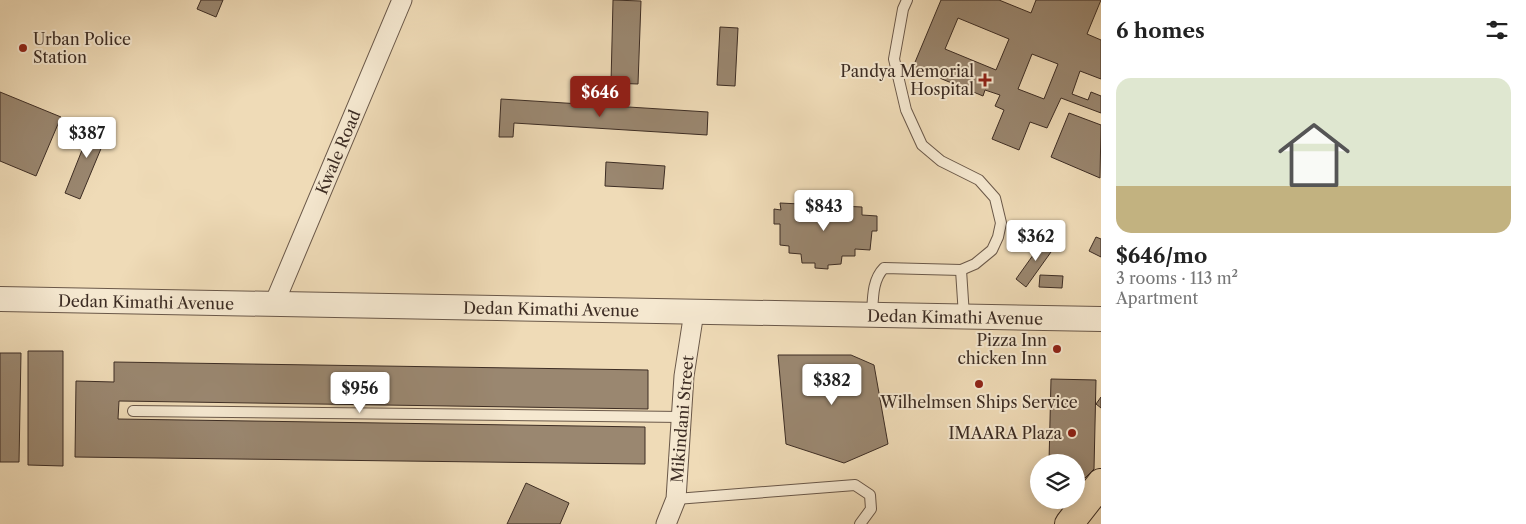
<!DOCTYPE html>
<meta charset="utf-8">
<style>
body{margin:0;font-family:"Libre Caslon Text",serif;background:#f2f2f2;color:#222;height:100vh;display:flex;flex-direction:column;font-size:19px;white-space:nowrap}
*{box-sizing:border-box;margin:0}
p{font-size:16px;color:#767676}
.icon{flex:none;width:28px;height:28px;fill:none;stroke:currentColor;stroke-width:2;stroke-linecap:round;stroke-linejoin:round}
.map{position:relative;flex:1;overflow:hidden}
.panel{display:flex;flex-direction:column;background:#fff;width:425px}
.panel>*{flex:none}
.controls{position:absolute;left:1030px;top:454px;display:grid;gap:10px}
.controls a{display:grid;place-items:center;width:55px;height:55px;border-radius:50%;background:#fff;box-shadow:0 2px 12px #0003;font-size:25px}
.price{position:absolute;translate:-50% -42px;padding:0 11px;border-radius:5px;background:#fff;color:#222;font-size:16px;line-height:32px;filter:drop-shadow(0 1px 2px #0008)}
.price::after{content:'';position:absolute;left:50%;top:30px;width:15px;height:11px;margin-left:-8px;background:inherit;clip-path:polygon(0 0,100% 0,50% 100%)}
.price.selected{background:#8f2418;color:#fff}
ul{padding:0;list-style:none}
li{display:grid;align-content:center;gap:10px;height:265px;padding:0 15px}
li span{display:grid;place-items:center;height:155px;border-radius:15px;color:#555}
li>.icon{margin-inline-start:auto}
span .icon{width:90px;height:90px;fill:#fffc;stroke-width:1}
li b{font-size:21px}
h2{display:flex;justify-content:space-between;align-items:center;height:60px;padding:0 15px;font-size:21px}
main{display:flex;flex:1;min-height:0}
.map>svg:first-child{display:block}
.building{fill:#9a8770;stroke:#3d2d24;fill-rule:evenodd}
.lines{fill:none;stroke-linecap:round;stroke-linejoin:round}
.service-casing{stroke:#6a5849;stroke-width:12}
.minor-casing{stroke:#6a5849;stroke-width:21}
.tertiary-casing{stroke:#6a5849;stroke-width:26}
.trunk-casing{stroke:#3d2d24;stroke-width:30}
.service{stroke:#f5e8d0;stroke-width:10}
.minor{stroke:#f5e8d0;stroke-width:19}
.tertiary{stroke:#f5e8d0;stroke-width:24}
.trunk{stroke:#efdbb7;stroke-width:28}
.poi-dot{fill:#8f2418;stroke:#f5e8d0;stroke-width:2}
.labels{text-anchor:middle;stroke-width:4;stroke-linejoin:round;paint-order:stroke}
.poi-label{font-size:16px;fill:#3d2d24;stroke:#f5e8d0;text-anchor:end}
.street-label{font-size:16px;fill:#3d2d24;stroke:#f5e8d0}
</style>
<main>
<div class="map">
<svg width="1101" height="524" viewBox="0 0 1101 524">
<rect width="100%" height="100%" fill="#efdbb7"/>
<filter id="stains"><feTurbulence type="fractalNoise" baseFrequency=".004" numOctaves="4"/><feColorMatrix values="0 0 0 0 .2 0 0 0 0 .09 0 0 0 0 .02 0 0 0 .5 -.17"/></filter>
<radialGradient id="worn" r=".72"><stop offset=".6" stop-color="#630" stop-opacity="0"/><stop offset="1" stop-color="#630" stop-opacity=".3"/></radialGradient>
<g class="building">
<polygon points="201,0 223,0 216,17 197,9"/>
<polygon points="613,0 641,1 638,84 611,83"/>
<path d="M941,0h58l32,13 5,-13h65l-14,34 14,6v39l-21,-8 -8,23 16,6 3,-8 10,4v17l-40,-15 -14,30 -17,-6 -11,28 -27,-11 12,-29 -9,-4 5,-11 -15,-5 -2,6 -70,-29zM958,18l51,21 -13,31 -51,-21zM1032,54l26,10 -14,35 -26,-10z"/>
<polygon points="720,27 738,28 735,86 717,85"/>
<polygon points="0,92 61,117 36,176 0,161"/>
<polygon points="501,99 708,112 707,135 514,123 513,137 499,137"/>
<polygon points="1069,113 1101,125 1100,178 1051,157"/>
<polygon points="94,120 110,127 80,199 65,193"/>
<polygon points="606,162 665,166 663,189 605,186"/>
<polygon points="780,203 862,207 862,215 877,216 877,231 872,231 870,250 855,249 855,256 842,256 841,264 828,265 828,269 815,268 815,263 802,263 801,254 789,253 789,246 780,245 780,224 774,224 774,209 781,210"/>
<polygon points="1046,237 1056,245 1026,287 1016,279"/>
<polygon points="1096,237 1101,239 1101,257 1089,251"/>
<polygon points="1040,275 1063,276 1062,288 1039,287"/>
<polygon points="28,351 63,351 63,466 28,465"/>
<polygon points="0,353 21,353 19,462 0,462"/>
<polygon points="778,355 851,355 874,365 888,444 844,463 786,444"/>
<polygon points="114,362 648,370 648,409 119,401 118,419 645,427 645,464 75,457 76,381 114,382"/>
<polygon points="1051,379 1096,380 1094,469 1085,478 1076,478 1076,462 1049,462"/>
<polygon points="1101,397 1101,408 1096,404"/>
<polygon points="526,483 569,503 560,524 507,524"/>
</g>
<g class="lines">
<g class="service-casing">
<g id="service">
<polyline points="961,270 964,316"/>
<path d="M872,315c1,-16 0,-35 12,-47l77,2 14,-6 17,-14 6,-13 3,-14 -6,-25 -16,-18 -38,-19 -19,-16 -16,-35 -12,-51 9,-50 4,-9"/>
<polyline points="133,411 682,417"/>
<polyline points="676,499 855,485 870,495 871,509 860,524"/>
</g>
</g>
<g class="minor-casing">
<g id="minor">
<polyline points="274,304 402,0"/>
<polyline points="666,524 676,499 684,376 694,312"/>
</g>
</g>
<g class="tertiary-casing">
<polyline id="tertiary" points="0,299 1101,319"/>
</g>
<g class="trunk-casing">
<polyline id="trunk" points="1069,524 1101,483"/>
</g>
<use href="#service" class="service"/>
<use href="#minor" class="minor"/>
<use href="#tertiary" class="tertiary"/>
<use href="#trunk" class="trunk"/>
</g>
<g class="poi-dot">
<circle cx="23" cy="48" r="5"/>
<path d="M982.5 72.5h5v5h5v5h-5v5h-5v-5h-5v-5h5z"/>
<circle cx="1057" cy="349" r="5"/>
<circle cx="979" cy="384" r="5"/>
<circle cx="1072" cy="433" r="5"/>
</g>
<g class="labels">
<g class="poi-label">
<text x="33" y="45" text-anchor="start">Urban Police<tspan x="33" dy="18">Station</tspan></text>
<text x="974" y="77">Pandya Memorial<tspan x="974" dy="18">Hospital</tspan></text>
<text x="1047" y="346">Pizza Inn<tspan x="1047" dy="18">chicken Inn</tspan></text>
<text x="979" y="408" text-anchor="middle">Wilhelmsen Ships Service</text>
<text x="1062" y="439">IMAARA Plaza</text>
</g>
<g class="street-label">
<text transform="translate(338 152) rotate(-67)" y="6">Kwale Road</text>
<text transform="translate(146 302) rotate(1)" y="6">Dedan Kimathi Avenue</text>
<text transform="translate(551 309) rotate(1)" y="6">Dedan Kimathi Avenue</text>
<text transform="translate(955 317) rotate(1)" y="6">Dedan Kimathi Avenue</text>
<text transform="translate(682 419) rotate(-85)" y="6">Mikindani Street</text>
</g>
</g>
<rect width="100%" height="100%" filter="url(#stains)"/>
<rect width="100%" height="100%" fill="url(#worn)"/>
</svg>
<div class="controls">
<a><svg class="icon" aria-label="layers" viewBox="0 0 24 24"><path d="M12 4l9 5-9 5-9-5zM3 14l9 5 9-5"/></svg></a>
</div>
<b class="price selected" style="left:600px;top:118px">$646</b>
<b class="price" style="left:87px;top:159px">$387</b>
<b class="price" style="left:824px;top:232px">$843</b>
<b class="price" style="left:1036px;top:262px">$362</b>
<b class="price" style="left:832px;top:406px">$382</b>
<b class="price" style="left:360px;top:414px">$956</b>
</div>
<section class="panel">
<h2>6 homes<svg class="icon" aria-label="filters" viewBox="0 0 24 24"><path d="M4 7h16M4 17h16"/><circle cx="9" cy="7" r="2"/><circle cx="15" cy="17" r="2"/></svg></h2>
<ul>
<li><span style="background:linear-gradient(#dfe7d0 70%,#c2b280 0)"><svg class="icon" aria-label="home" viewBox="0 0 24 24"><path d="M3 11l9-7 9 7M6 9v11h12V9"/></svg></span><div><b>$646/mo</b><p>3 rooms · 113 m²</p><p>Apartment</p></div></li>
</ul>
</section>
</main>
